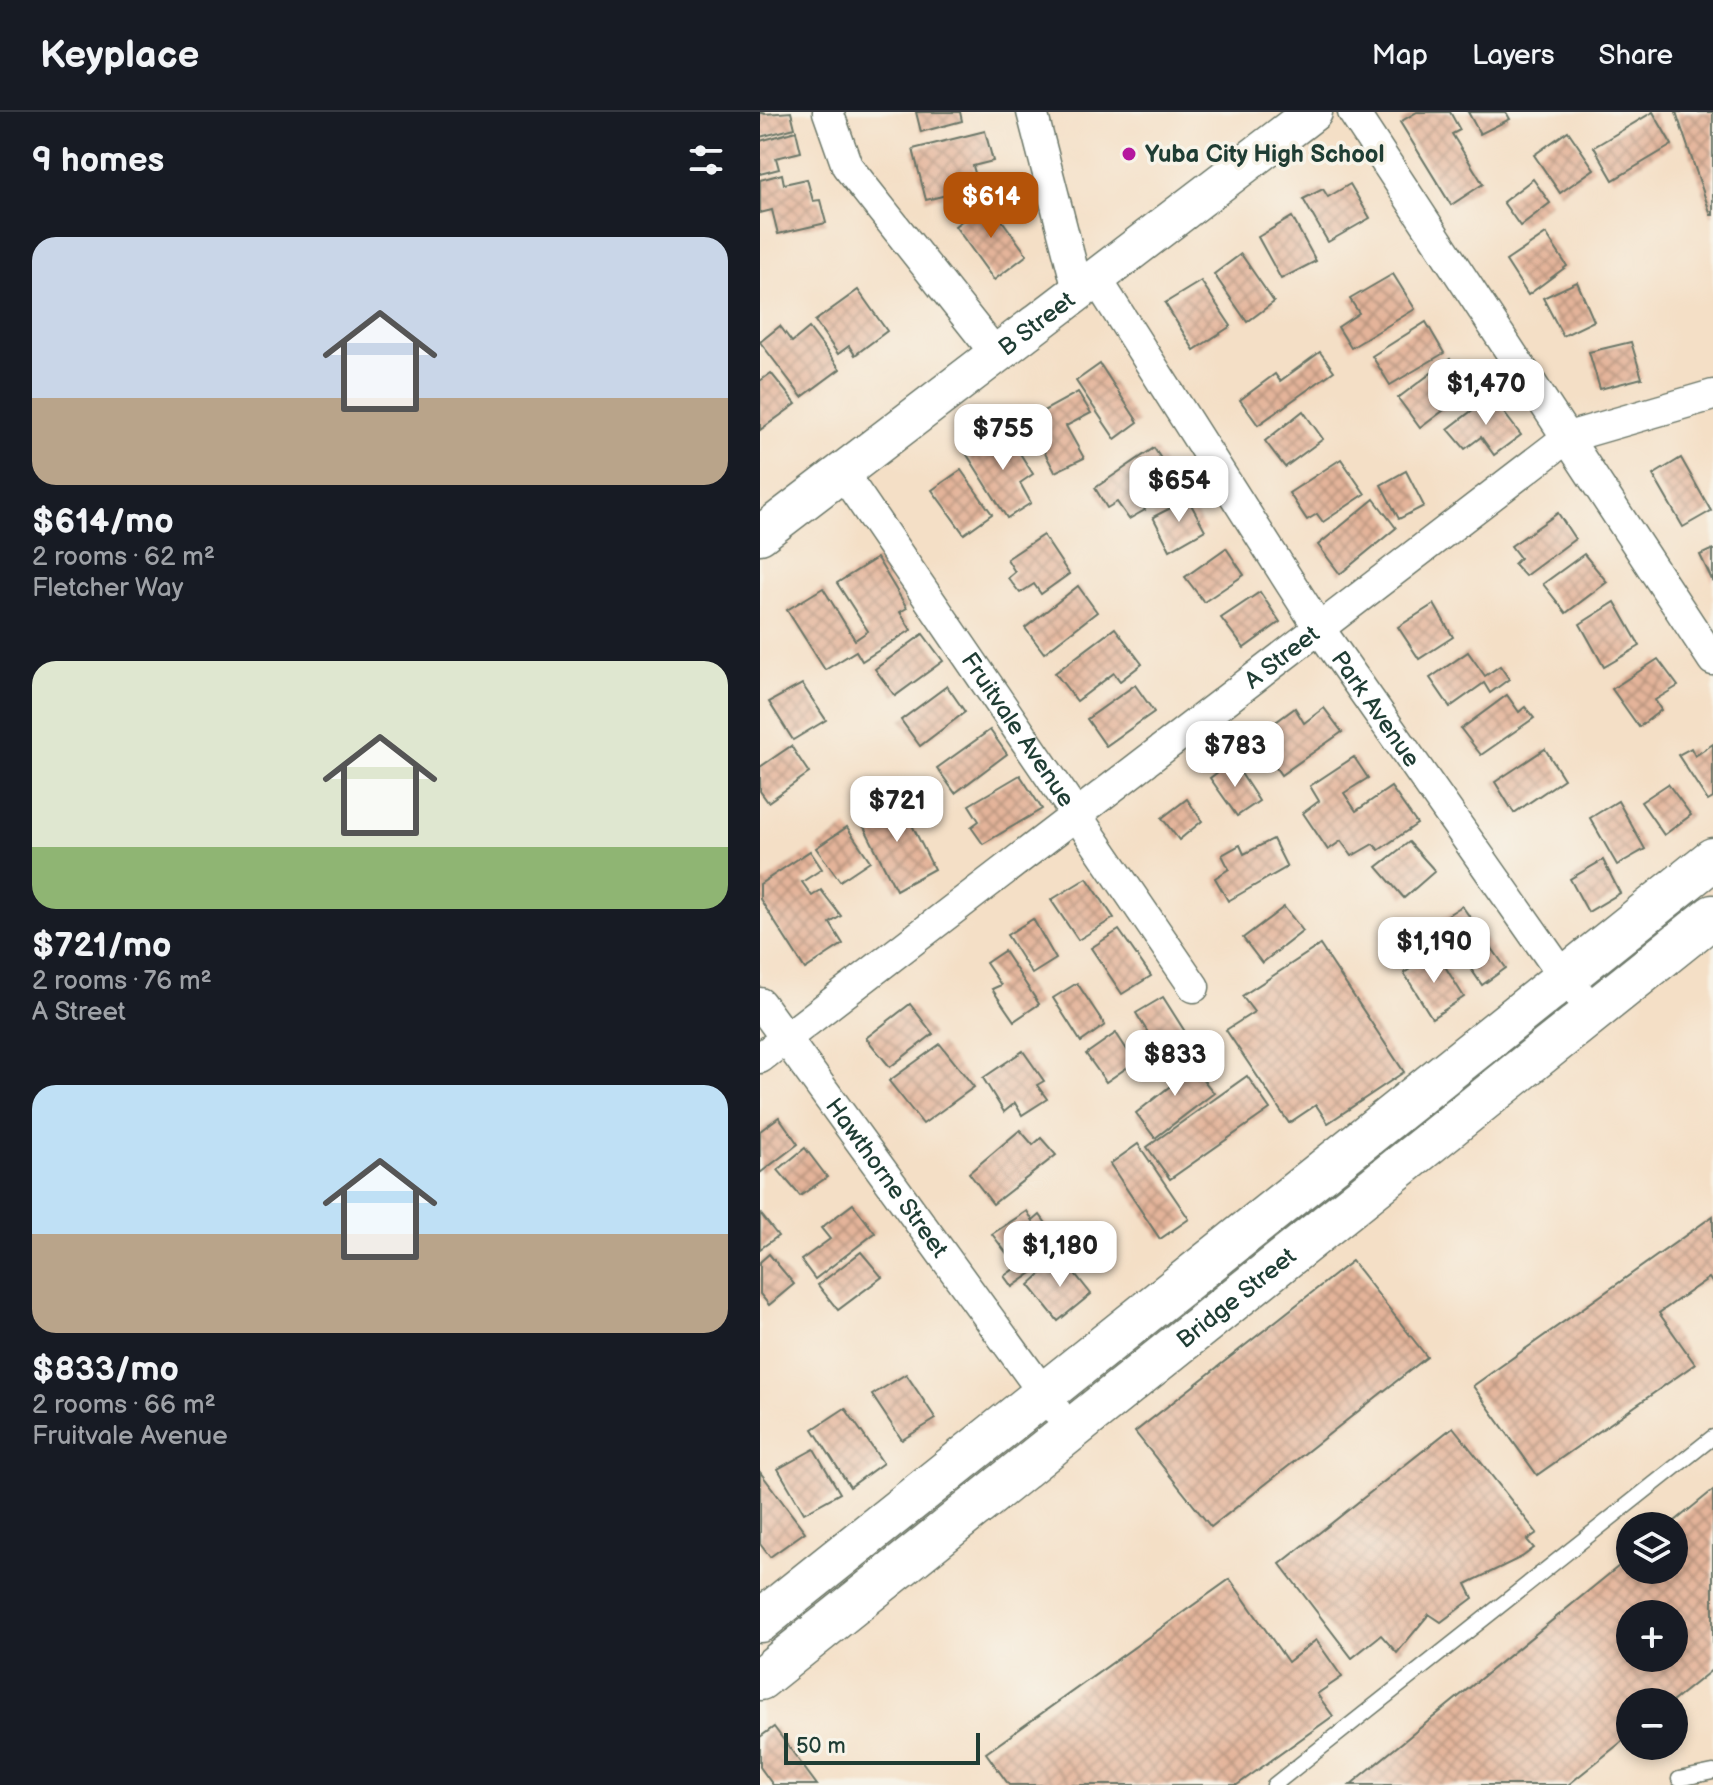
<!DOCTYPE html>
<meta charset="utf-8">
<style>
body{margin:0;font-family:"Balsamiq Sans",sans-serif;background:#242831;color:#f1f3f6;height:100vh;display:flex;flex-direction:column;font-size:30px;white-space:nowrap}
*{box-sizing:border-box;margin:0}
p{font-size:26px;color:#9ea1a6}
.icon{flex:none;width:44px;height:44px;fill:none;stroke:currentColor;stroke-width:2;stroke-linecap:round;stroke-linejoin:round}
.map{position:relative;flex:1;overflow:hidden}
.details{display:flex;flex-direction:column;background:#171b24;width:760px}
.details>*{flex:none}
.buttons{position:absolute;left:856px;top:1400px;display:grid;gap:16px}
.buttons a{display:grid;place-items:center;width:72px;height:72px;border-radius:50%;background:#171b24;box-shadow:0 4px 12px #0003;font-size:40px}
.scale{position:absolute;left:24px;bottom:20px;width:196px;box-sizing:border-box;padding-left:8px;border:4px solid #1f3d34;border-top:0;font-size:22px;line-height:28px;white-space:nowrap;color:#1f3d34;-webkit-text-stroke:6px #f7f3e8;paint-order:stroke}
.price{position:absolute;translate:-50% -68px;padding:0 18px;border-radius:16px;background:#fff;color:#222;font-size:26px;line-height:52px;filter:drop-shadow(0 2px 4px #0008)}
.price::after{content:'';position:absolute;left:50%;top:48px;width:24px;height:18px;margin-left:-12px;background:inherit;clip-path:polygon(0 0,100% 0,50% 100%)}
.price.on{background:#b45309;color:#fff}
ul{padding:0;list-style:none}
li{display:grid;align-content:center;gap:16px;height:424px;padding:0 32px}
li span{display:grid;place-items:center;height:248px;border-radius:24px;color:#555}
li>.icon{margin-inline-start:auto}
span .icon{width:144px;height:144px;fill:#fffc;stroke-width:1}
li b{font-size:34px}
h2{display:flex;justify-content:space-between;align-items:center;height:96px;padding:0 32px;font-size:34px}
header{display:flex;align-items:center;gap:48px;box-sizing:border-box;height:112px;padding:0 40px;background:#171b24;border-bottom:2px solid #363941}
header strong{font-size:38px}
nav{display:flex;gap:44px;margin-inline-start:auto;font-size:28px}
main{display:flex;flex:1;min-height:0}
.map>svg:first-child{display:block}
.building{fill:url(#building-cross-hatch);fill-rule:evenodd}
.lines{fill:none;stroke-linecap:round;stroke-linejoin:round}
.service-casing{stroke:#6a7667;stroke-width:17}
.minor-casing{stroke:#6a7667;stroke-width:33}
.tertiary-casing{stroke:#6a7667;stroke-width:41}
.secondary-casing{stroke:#6a7667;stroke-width:45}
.service{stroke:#fff;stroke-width:14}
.minor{stroke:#fff;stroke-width:30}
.tertiary{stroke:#fff;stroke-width:38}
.secondary{stroke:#fff;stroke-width:42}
.poi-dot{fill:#b5179e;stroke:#f7f3e8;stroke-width:3}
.labels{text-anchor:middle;stroke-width:7;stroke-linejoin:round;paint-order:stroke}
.poi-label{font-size:24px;font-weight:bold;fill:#1f3d34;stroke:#f7f3e8;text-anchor:start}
.street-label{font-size:24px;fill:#1f3d34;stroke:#f7f3e8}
</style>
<header>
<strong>Keyplace</strong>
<nav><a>Map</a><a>Layers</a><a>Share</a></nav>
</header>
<main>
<section class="details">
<h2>9 homes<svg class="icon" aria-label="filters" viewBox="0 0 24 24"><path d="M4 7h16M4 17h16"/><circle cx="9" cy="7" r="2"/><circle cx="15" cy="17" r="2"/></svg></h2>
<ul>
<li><span style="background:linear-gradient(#c9d6e8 65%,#b9a48a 0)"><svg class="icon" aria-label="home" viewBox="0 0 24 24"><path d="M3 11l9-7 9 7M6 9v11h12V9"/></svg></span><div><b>$614/mo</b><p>2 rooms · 62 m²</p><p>Fletcher Way</p></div></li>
<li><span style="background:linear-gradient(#dfe7d0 75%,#8fb573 0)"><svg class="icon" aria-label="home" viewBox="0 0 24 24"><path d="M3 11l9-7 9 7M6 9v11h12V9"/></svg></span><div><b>$721/mo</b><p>2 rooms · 76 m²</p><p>A Street</p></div></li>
<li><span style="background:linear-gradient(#bfe0f5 60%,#b9a48a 0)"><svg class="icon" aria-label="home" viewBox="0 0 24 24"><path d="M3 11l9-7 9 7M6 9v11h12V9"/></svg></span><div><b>$833/mo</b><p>2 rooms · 66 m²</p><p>Fruitvale Avenue</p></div></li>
</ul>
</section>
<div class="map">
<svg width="953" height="1673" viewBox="0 0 953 1673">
<defs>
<pattern id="building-cross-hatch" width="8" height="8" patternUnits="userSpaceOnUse" patternTransform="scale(2)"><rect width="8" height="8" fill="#e4b49a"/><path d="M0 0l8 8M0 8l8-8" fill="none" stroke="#b8947e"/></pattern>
</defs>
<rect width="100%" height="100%" fill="#f7f3e8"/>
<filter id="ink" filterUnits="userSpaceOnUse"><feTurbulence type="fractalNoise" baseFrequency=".0125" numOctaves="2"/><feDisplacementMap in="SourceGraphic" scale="16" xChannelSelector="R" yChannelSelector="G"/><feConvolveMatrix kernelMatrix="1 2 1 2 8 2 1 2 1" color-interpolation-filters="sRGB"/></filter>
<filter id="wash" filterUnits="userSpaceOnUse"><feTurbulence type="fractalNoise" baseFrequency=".006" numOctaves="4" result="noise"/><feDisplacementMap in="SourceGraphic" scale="32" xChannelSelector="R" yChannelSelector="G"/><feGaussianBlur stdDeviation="1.8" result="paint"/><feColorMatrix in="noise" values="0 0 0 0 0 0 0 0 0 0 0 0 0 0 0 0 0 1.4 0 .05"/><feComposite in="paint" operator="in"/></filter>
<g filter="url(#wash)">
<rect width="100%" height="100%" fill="#f4dfc6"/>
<g id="blocks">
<g class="building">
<polygon points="0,0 5,2 31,0 35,16 0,25"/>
<polygon points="156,0 200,0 202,9 161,20"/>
<polygon points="657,0 690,0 700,18 692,22 723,72 691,93 640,10"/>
<polygon points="708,0 746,0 750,7 720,22"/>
<polygon points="893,0 912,33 853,68 834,35"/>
<polygon points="916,0 953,0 953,103 951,103"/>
<polygon points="36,19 41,40 16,46 19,57 0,62 0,29"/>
<polygon points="225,19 233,49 213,54 219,75 166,88 153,37"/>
<polygon points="808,19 834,57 800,81 774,43"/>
<polygon points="22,62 24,72 47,67 53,89 60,88 66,111 18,122 12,98 0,101 0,68"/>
<polygon points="773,67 790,91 760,114 743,90"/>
<polygon points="590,72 610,106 568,130 543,87 563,77 568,85"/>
<polygon points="228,89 267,143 234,168 195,114"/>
<polygon points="532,105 556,149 521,167 498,125"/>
<polygon points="786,122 807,154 768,183 746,149"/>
<polygon points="481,142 514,190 487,210 454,162"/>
<polygon points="633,162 655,197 591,236 578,215 599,201 590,187"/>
<polygon points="441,169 471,214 434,238 405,191"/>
<polygon points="817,170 834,209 803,224 783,186"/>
<polygon points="98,178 127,219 95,243 89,234 78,242 55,209"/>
<polygon points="666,210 684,241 630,273 612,244"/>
<polygon points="20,214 32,230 49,216 80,257 42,285 0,230"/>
<polygon points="871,230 882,266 840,277 829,240"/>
<polygon points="560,240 574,259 498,313 480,288 515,262 520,269"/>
<polygon points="690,247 712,277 660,316 638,286"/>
<polygon points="340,252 378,310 355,327 316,269"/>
<polygon points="11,261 36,292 0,318 0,269"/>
<polygon points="318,280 331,301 306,314 324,346 295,360 267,308"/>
<polygon points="731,284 761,323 734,343 721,325 705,337 688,317"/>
<polygon points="543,299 563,327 525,355 505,329"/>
<polygon points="245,318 273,362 260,371 271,391 247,406 206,341"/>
<polygon points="394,336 413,365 379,388 385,398 369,407 357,390 347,396 335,376"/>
<polygon points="921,346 951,399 923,415 893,363"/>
<polygon points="581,347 605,382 563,410 557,402 547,408 529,381"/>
<polygon points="201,358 232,402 204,422 172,378"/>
<polygon points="646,359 664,394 639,407 621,373"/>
<polygon points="428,387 445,418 410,438 393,405"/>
<polygon points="614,387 636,416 580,462 558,433"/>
<polygon points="798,401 815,427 765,464 754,452 760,446 751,434"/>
<polygon points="283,423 309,462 281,482 274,472 260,481 248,466 255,460 247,447"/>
<polygon points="466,436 484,463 444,490 425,465"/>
<polygon points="953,437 953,470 940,443"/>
<polygon points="824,442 847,470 806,501 783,472"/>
<polygon points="117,446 147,496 140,500 151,518 102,549 96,539 65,558 27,498 63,476 95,528 108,519 77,471"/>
<polygon points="318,474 337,500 284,541 265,516"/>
<polygon points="500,480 520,510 484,536 461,506"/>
<polygon points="855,490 880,534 844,555 820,512"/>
<polygon points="674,492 693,525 659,547 638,515"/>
<polygon points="355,516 382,552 360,569 354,561 317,589 295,561"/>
<polygon points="163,522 183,549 135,584 115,557"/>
<polygon points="708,540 725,564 740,554 749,567 730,581 724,571 690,595 670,566"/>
<polygon points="898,547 918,574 895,588 901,598 879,615 852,577"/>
<polygon points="42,572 66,608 33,628 9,590"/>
<polygon points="375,573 394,600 346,634 327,607"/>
<polygon points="187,574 205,600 160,634 141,608"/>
<polygon points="747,583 759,600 765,595 774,606 721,643 701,617"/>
<polygon points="535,596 544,611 564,596 582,620 521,663 495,625"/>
<polygon points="230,618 247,642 195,681 177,656"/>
<polygon points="953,632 953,686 948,689 918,643 931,636 935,644"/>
<polygon points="31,634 49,661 8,690 0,679 0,655"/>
<polygon points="785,637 804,667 754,701 735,670"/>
<polygon points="594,645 608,666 584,681 596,699 631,675 657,712 619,738 613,732 592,744 581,729 568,738 543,701 559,689 550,674"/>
<polygon points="473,649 499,689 477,704 450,666"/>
<polygon points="260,663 282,697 223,732 211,715 219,709 209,693"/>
<polygon points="908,672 931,703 904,723 881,690"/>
<polygon points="133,687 140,700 144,697 174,757 136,778 99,705"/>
<polygon points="427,687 442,709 419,728 402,706"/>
<polygon points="858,689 885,737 857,753 830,706"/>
<polygon points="87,715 110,749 80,769 56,736"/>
<polygon points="513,727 527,755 468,789 455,766 469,757 462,743 480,733 484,742"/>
<polygon points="649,730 675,759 644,786 617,755"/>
<polygon points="50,739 62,757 42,770 52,784 61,778 81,804 70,811 83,832 45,857 0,787 0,772"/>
<polygon points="843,748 860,781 828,800 810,767"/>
<polygon points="327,766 354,806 318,828 291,788"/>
<polygon points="702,794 746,856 722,873 678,809"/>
<polygon points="524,795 543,819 502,851 483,826"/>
<polygon points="273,807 296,847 272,862 247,823"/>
<polygon points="359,818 391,864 362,882 331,836"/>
<polygon points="560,833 644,960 568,1011 556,993 529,1011 466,918 494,900 482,884"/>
<polygon points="244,839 279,892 254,909 232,877 241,873 226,851"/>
<polygon points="676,840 704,885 672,906 644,861"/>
<polygon points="317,871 345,913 321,930 293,886"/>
<polygon points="403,885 429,926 401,942 376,901"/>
<polygon points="150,892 173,922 130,955 106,926"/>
<polygon points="356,921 375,950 346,970 326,942"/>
<polygon points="180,932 214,975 163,1012 129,969"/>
<polygon points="263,939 284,969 277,973 287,987 262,1003 255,991 244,1000 223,966"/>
<polygon points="424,944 454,981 395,1026 376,1001 414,971 403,958"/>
<polygon points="487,964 510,997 410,1067 387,1035"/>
<polygon points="19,1005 38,1032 0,1061 0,1019"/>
<polygon points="260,1018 273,1033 281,1026 296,1043 233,1092 209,1061"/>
<polygon points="378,1032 429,1107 400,1127 350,1052"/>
<polygon points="45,1036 67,1065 40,1084 18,1058"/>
<polygon points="93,1092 115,1121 55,1167 41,1148 70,1127 61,1116"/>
<polygon points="267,1099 273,1109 280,1103 305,1138 252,1175 244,1164 257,1155 232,1122"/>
<polygon points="0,1101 18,1124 0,1137"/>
<polygon points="953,1104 953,1172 949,1166 899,1201 935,1252 777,1363 713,1274"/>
<polygon points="101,1140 122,1165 78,1198 58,1173"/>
<polygon points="9,1142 34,1172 9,1193 0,1182 0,1150"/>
<polygon points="301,1144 331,1182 298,1209 269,1173"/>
<polygon points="592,1149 667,1245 451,1415 375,1320"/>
<polygon points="146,1262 176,1307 142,1328 112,1283"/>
<polygon points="85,1296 123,1351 90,1375 53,1317"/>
<polygon points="693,1315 777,1421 767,1428 774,1436 762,1445 706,1472 713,1486 681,1510 669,1502 637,1541 621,1523 592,1546 520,1452"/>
<polygon points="54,1337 80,1381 44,1401 18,1357"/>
<polygon points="0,1360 45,1420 10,1445 0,1432"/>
<path d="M953,1378v179l-41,33h-42v33l-62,50h-218l280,-228v13h44v-44h-5zM870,1502h44v44h-44z"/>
<polygon points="470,1467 528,1550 556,1528 582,1565 557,1582 573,1604 477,1673 249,1673 226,1641"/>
<polygon points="14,1615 57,1673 13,1673 0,1655 0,1625"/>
</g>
</g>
</g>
<g filter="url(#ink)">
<use href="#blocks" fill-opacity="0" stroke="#6a7667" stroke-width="2"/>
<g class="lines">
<g class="service-casing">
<g id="service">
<polyline points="919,1667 953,1660"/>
<polyline points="514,1673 953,1325"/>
</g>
</g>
<g class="minor-casing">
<g id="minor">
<polyline points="68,0 87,54 236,242"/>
<polyline points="272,0 318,178"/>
<polyline points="593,0 953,548"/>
<path id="s1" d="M336,166l223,350 245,349 29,33"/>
<path id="s2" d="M82,360l352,515"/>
<path id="s3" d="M0,891l295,406"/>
<path id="s4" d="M0,946l808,-621 145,-42"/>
</g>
</g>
<g class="tertiary-casing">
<g id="tertiary">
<path id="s5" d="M0,423l553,-423"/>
</g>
</g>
<g class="secondary-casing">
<g id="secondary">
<polyline points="0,1509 953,747"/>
<path id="s6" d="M0,1567l953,-763"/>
</g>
</g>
<use href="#service" class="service"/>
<use href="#minor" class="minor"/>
<use href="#tertiary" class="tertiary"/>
<use href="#secondary" class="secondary"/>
</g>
</g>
<circle class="poi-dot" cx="369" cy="42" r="8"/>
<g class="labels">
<g class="poi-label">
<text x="385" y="50">Yuba City High School</text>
</g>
<g class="street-label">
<text dy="8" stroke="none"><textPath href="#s5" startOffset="348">B Street</textPath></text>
<text dy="8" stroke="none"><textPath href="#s4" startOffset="658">A Street</textPath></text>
<text dy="8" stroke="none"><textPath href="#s1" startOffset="514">Park Avenue</textPath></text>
<text dy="8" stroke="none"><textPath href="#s2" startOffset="312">Fruitvale Avenue</textPath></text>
<text dy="8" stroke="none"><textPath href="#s3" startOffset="216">Hawthorne Street</textPath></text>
<text dy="8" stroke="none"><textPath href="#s6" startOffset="610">Bridge Street</textPath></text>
</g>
</g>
</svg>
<div class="buttons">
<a><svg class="icon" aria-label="layers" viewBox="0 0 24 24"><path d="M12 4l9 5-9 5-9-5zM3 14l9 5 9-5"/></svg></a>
<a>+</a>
<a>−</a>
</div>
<div class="scale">50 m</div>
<b class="price on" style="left:231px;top:128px">$614</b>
<b class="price" style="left:726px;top:315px">$1,470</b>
<b class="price" style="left:243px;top:360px">$755</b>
<b class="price" style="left:419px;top:412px">$654</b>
<b class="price" style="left:475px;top:677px">$783</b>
<b class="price" style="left:137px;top:732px">$721</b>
<b class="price" style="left:674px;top:873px">$1,190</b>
<b class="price" style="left:415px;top:986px">$833</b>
<b class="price" style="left:300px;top:1177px">$1,180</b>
</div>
</main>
